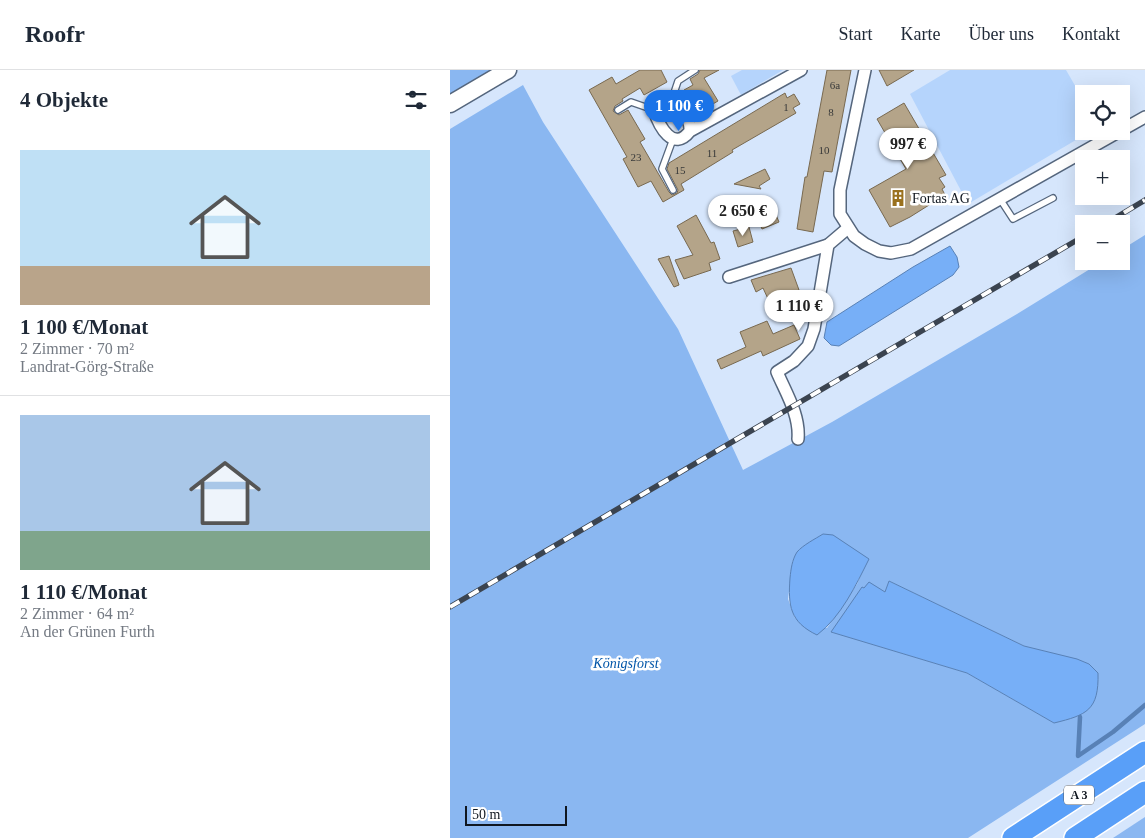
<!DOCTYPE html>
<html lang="de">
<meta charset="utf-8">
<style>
body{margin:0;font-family:"Times New Roman",serif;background:#f2f2f3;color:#1f2937;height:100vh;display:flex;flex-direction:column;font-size:19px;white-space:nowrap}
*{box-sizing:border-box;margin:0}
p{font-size:16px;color:#747a83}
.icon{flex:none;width:28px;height:28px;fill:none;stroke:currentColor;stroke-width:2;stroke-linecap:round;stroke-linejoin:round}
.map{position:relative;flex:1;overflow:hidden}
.details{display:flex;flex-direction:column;background:#fff;width:450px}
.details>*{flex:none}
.fabs{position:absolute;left:625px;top:15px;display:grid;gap:10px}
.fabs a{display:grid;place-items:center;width:55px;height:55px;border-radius:0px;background:#fff;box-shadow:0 5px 20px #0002;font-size:25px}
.scale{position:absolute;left:15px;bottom:12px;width:102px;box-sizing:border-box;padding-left:5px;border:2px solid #101720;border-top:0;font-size:14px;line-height:18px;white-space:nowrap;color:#101720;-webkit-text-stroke:4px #fff;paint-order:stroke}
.price{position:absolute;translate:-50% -42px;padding:0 11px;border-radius:18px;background:#fff;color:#222;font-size:16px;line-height:32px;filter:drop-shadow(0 1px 2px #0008)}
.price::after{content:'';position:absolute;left:50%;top:30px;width:15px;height:11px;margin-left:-8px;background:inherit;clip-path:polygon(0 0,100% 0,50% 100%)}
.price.on{background:#1a73e8;color:#fff}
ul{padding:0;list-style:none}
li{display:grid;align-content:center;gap:10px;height:265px;padding:0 20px}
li+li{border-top:1px solid #e0e1e3}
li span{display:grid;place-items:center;height:155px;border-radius:0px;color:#555}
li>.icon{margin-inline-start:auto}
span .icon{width:90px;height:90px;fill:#fffc;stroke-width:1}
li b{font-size:21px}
h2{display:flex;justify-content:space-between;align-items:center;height:60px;padding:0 20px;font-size:21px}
header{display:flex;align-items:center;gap:30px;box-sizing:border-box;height:70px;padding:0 25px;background:#fff;border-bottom:1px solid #e0e1e3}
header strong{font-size:24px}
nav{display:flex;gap:28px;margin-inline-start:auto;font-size:18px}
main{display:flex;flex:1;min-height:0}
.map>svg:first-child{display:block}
.green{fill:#b5d4fc}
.forest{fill:#8ab7f1;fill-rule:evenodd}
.water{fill:#77aff7;stroke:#5881b6}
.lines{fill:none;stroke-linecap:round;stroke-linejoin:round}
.stream{stroke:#5881b6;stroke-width:4.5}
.building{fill:#b4a489;stroke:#786950}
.lane-casing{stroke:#55667d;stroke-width:8}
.street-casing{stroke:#55667d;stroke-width:14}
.secondary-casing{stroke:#55667d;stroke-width:19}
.highway-casing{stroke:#fff;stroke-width:24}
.lane{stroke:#fff;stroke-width:5.5}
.street{stroke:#fff;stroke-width:11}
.secondary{stroke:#fff;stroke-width:16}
.highway{stroke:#599ff8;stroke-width:21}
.rail-casing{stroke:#3b4450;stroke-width:5.5}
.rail{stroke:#fff;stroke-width:4;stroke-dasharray:11;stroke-linecap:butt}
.labels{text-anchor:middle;stroke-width:5;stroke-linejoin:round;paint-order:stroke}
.number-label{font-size:11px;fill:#393a3a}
.shield{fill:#fff;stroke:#585d63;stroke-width:1}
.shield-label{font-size:12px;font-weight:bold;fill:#101720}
.poi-label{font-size:14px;fill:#101720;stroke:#fff;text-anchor:start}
.park-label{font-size:14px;font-style:italic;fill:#0155a8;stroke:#fff}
</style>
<header>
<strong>Roofr</strong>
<nav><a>Start</a><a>Karte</a><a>Über uns</a><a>Kontakt</a></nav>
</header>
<main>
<section class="details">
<h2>4 Objekte<svg class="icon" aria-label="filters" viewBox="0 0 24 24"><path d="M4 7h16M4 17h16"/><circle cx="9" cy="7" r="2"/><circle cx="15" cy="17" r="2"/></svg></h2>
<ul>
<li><span style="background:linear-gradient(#bfe0f5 75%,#b9a48a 0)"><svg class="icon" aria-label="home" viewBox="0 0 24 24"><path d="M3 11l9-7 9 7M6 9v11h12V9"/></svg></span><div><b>1 100 €/Monat</b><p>2 Zimmer · 70 m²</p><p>Landrat-Görg-Straße</p></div></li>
<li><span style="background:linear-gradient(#a9c7e8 75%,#7fa58c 0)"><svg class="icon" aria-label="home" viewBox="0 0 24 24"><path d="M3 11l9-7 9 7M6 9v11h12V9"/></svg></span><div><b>1 110 €/Monat</b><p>2 Zimmer · 64 m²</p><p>An der Grünen Furth</p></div></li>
</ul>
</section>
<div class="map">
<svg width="695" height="768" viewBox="0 0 695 768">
<rect width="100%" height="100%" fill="#d6e6fc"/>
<g class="green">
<polygon points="292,0 333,0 291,25 281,6"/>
<polygon points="500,0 616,0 634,31 634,61 641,61 518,134 460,24"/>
</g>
<g class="forest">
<polygon points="0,0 41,0 0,24"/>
<path d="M73,15l20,37 135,207 65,141 89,-48 185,-108 86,-53h18v-11l24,-15v489l-177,114h-518v-709zM418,489l-11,25 -30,44 -32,-10 -7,-19 5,-39zM439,511l135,65 65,18 -35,59 -87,-50 -135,-41 30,-44 23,4z"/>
<polygon points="695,747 695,768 663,768"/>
</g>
<g class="water">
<polygon points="500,176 507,187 509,197 503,205 389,276 381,275 374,268 377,252 463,197"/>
<path d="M373,464l10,1 36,24c-13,26 -28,58 -52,76 -27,-13 -29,-29 -27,-57 1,-9 2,-18 7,-26 6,-7 18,-13 26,-18z"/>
<path d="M439,511l135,65 53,13 12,5 9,9c1,37 -11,42 -44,50l-87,-50 -136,-41 31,-45 2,1 5,-6 16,10z"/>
</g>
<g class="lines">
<polyline class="stream" points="630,647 628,686 663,662 695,635"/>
</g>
<g class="building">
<polygon points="190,0 211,0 217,12 194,25 190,18 172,29 173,31 165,36 163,41 169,45 178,40 195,69 190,72 219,122 222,125 227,123 228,120 217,99 219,93 335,23 337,28 344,24 350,34 343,38 346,43 282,80 283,82 231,114 234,120 213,132 201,111 188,117 173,89 177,87 139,20 162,7 166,14"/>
<polygon points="250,0 269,0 254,8 268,31 247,43 234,20 243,15 240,9 248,4"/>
<polygon points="377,0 401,0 382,102 374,101 363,162 347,159 355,107 357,107"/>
<polygon points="429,0 464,0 437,16"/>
<polygon points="454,33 496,105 489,108 495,117 492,119 495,125 460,147 440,157 419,120 456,99 427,49"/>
<polygon points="315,99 320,109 309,116 311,119 284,114"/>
<polygon points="321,133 329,152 312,159 304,140"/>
<polygon points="246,145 261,173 264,172 270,189 259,193 261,200 234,209 225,190 243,185 227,156"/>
<polygon points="299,157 303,172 288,177 283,161"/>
<polygon points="219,186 229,215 224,217 208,189"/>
<polygon points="341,198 349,220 319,231 313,218 306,222 301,210"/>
<polygon points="317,251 323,264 344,255 350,269 313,286 311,281 271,299 267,290 296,277 290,262"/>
</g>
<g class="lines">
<g class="lane-casing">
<g id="lane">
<polyline points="222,29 228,11 245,0"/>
<polyline points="168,40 181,32 204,40"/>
<polyline points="223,120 212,99 223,69"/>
<polyline points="550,129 563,149 603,128"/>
</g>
</g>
<g class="street-casing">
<g id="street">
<polyline points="415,0 390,120 390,144 404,166 415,174 429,181 441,183 461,179 695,47"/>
<path d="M240,61c1,-11 -12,-32 -23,-33l-11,6 -2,6c5,16 19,43 36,21l111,-61"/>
<polyline points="279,207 378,175"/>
<path d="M348,369c2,-24 -12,-46 -21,-67l17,-11 14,-15 6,-17 14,-84 20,-17"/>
</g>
</g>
<g class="secondary-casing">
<polyline id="secondary" points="0,34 58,0"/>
</g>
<g class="highway-casing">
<g id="highway">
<polyline points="563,768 695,682"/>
<polyline points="625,768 695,722"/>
</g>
</g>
<use href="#lane" class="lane"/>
<use href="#street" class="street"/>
<use href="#secondary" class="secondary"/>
<use href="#highway" class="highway"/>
<g class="rail-casing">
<g id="rail">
<polyline points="655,154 695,130"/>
<polyline points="0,537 634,166"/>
</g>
</g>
<use href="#rail" class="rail"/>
</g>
<defs>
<g id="building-bare" transform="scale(1.35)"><path d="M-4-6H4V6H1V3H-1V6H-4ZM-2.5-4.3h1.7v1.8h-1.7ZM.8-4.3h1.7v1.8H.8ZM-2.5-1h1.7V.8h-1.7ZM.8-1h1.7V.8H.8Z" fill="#9a711e" stroke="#fff" stroke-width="2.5" paint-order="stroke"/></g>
</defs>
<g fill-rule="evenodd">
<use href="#building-bare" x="448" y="128"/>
</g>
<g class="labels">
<g class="number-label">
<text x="385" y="19">6a</text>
<text x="336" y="41">1</text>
<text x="381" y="46">8</text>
<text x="374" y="84">10</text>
<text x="262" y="87">11</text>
<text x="186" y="91">23</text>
<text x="230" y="104">15</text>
</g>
<rect class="shield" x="614" y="715.5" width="30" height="19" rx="4"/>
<g class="shield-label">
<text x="629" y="729">A 3</text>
</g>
<g class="poi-label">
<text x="462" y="133">Fortas AG</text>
</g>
<g class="park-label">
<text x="176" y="598">Königsforst</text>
</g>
</g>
</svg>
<div class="fabs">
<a><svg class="icon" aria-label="locate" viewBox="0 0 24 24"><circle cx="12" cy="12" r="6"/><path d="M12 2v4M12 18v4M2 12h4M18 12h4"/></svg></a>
<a>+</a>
<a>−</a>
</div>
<div class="scale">50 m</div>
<b class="price on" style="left:229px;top:62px">1 100 €</b>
<b class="price" style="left:458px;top:100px">997 €</b>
<b class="price" style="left:293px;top:167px">2 650 €</b>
<b class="price" style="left:349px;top:262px">1 110 €</b>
</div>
</main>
